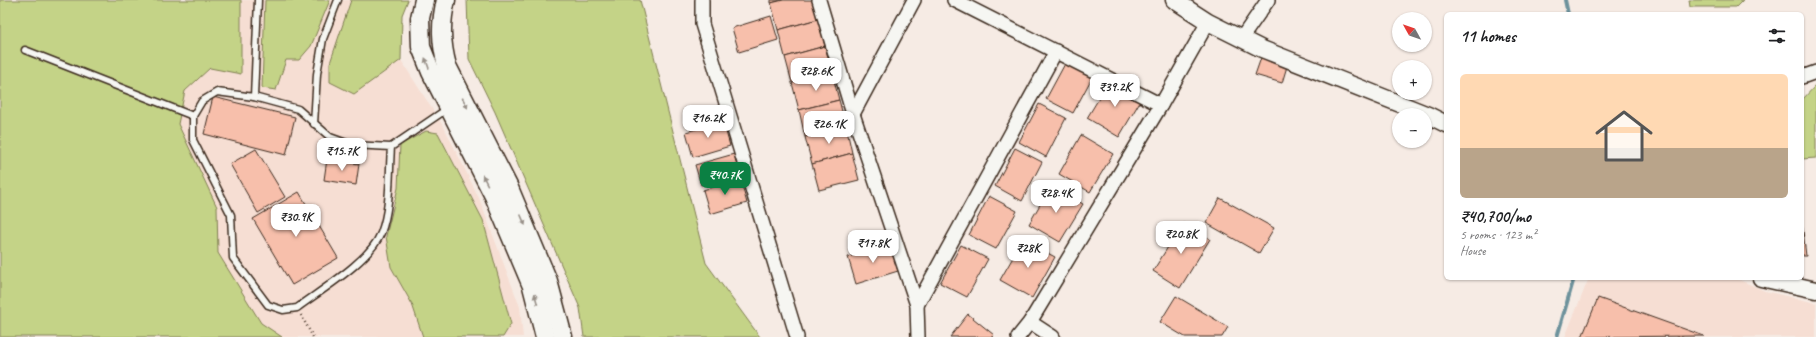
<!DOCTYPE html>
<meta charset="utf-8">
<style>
body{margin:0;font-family:Caveat,sans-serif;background:#f6f6f6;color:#202124;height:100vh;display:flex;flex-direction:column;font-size:15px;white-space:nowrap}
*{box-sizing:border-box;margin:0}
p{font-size:13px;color:#757577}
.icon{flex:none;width:22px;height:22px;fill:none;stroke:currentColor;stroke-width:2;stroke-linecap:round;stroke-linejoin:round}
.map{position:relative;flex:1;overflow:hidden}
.details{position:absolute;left:1444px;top:12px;width:360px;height:268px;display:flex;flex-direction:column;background:#fff;border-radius:6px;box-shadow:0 1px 3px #0004}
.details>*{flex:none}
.needle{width:26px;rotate:310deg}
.controls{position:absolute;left:1392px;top:12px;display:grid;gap:8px}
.controls a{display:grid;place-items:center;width:40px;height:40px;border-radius:50%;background:#fff;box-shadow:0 1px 3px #0004;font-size:20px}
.price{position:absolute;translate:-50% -34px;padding:0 9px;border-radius:8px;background:#fff;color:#222;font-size:13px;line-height:26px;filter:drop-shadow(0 1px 2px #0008)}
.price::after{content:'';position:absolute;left:50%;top:24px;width:12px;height:9px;margin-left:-6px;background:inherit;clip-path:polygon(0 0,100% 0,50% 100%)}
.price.selected{background:#0b8043;color:#fff}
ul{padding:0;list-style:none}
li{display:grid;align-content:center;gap:8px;height:212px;padding:0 16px}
li span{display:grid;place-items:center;height:124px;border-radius:6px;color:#555}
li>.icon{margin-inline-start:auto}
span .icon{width:72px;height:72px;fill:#fffc;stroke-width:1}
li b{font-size:17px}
h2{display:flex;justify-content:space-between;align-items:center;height:48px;padding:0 16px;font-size:17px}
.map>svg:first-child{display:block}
.built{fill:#f6ded3}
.green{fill:#c4d387;stroke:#807e52}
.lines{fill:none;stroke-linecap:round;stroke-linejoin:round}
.stream{stroke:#6d929c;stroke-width:4}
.building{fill:#f7bfab;stroke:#3b2a1e}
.service-casing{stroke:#3b2a1e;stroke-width:9}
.minor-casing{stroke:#3b2a1e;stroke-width:16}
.tertiary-casing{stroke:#3b2a1e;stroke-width:19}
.secondary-casing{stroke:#3b2a1e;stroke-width:21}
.path{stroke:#3b2a1e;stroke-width:2.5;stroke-dasharray:1 3;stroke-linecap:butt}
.service{stroke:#f6f6f2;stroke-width:6}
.minor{stroke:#f6f6f2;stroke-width:13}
.tertiary{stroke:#f6f6f2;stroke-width:16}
.secondary{stroke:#f6f6f2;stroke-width:18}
.oneway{fill:#989088}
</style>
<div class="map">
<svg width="1816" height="337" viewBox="0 0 1816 337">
<rect width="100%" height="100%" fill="#f6ebe4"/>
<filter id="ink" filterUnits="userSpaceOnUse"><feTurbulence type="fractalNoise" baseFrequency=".025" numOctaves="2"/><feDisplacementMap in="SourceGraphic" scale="8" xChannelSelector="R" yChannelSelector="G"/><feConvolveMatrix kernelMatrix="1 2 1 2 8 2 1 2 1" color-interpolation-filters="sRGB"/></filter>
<g filter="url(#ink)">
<g class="built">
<polygon points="0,0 383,0 378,24 445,129 479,198 520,307 523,337 0,337"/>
<polygon points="1589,278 1735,278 1765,291 1816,303 1816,337 1565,337"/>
</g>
<g class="green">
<polygon points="0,0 241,0 241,74 210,68 185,91 178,124 217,207 218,253 261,323 282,337 0,337"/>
<polygon points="265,0 330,0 311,46 299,60 286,60 276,90 262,88"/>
<polygon points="351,0 408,0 402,15 401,60 354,94 330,82 330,63"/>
<polygon points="467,0 640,0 706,263 760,337 584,337 580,308 495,112 469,59"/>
<polygon points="1689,0 1743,0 1736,7 1690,7"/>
<polygon points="1816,85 1816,158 1802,159 1802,100"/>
<polygon points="426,131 438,133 483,220 511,324 503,337 423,337 412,304 391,267 386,236 398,188 400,145"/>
</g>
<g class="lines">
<g class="stream">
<polyline points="1565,0 1568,14"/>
<polyline points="1557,337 1574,278"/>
</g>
</g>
<g class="building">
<polygon points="771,0 783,0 771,3"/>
<polygon points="783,0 814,0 818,19 778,30 771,3"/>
<polygon points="771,16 778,40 739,52 732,28"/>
<polygon points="818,19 825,46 785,57 778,30"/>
<polygon points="825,46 832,73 792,83 785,57"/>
<polygon points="1262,55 1288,63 1282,83 1255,75"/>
<polygon points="1067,60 1094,74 1073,113 1046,99"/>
<polygon points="832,73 839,100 799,110 792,83"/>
<polygon points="1110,80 1142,98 1119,137 1087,118"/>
<polygon points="213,97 295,117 286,155 204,134"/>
<polygon points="839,100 846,126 805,137 799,110"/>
<polygon points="1039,104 1066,118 1046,157 1019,142"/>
<polygon points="723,121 730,146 693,157 686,132"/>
<polygon points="846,126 852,153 812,164 805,137"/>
<polygon points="1081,135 1113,154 1090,192 1059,174"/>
<polygon points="1015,148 1042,162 1022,201 995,186"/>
<polygon points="256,149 285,197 258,213 230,164"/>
<polygon points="852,153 859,180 819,190 812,164"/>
<polygon points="734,154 740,174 701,185 695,165"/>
<polygon points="327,159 359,164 356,185 324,180"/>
<polygon points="740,179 747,203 710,214 703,190"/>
<polygon points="1051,185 1083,204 1060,242 1029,224"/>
<polygon points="299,192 338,258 292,285 253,219"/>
<polygon points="989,196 1017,211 996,249 969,235"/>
<polygon points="1220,198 1274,228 1259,253 1206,223"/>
<polygon points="1802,222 1806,256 1802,256"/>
<polygon points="1183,223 1210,239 1180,288 1153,271"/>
<polygon points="1023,240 1055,257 1032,298 1000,280"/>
<polygon points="890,245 898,271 856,284 848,257"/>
<polygon points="961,245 988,259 967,297 940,283"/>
<polygon points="1176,296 1228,327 1222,337 1185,337 1160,322"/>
<polygon points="1598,298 1704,336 1582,337"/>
<polygon points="968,314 994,335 992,337 950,337"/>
</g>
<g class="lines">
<g class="service-casing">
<g id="service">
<polyline points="25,50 193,116"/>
<polyline points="254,97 258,0"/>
<polyline points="314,124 317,74 323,39 338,0"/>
<path d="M391,147c-2,27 0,60 -10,86 -11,28 -60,57 -84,75l-14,2 -15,-5 -35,-47 -2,-43 -38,-75v-24l9,-15 15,-9 37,5 44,12 32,28 22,8 39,2 56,-38"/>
</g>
</g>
<g class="minor-casing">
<g id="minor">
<polyline points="702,0 702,24 797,337"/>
<polyline points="819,0 853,114 917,305 918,337"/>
<polyline points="954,0 1161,105"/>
<polyline points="1241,39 1268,0"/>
<polyline points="1802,77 1816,72"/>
<polyline points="853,114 914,0"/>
<polyline points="917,305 1056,51"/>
<polyline points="1030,322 1053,337"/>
<polyline points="1018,337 1030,322 1161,105 1208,22"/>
</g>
</g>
<g class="tertiary-casing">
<g id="tertiary">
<polyline points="1174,0 1208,22 1262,49 1428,115 1446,124"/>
<polyline points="1761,278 1816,290"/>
</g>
</g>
<g class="secondary-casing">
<g id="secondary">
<polyline points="424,0 420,18 421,47 431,72 494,196 532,286 545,337"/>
<path d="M446,0c-6,24 -5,43 1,66l62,122 39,93 15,56"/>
</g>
</g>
<polyline class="path" points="301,315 313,337"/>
<use href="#service" class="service"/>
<use href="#minor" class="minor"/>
<use href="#tertiary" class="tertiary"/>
<use href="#secondary" class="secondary"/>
</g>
<defs><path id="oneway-solid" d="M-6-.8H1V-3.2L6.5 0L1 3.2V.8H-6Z"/></defs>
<g class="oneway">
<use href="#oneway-solid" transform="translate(427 63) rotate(-110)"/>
<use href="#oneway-solid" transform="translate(465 103) rotate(63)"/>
<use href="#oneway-solid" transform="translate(485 180) rotate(-117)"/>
<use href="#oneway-solid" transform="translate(523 220) rotate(67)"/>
<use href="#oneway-solid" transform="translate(536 299) rotate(-105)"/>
</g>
</g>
</svg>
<div class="controls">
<a><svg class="needle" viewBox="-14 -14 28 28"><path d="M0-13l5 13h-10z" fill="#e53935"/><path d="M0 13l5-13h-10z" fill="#757577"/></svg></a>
<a>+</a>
<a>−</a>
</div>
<b class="price" style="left:816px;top:92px">₹28.6K</b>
<b class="price" style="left:1115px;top:108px">₹39.2K</b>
<b class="price" style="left:708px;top:139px">₹16.2K</b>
<b class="price" style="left:829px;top:145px">₹26.1K</b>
<b class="price" style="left:342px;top:172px">₹15.7K</b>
<b class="price selected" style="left:725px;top:196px">₹40.7K</b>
<b class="price" style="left:1056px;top:214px">₹28.4K</b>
<b class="price" style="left:296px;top:238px">₹30.9K</b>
<b class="price" style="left:1181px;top:255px">₹20.8K</b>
<b class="price" style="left:873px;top:264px">₹17.8K</b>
<b class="price" style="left:1028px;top:269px">₹28K</b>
<section class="details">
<h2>11 homes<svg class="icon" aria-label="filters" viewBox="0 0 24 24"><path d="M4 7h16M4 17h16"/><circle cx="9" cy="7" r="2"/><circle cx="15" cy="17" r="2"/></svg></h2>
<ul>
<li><span style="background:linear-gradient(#ffd9b3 60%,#b9a48a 0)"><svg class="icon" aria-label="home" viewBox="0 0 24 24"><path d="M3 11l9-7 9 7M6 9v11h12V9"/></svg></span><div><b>₹40,700/mo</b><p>5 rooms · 123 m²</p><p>House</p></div></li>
</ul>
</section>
</div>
